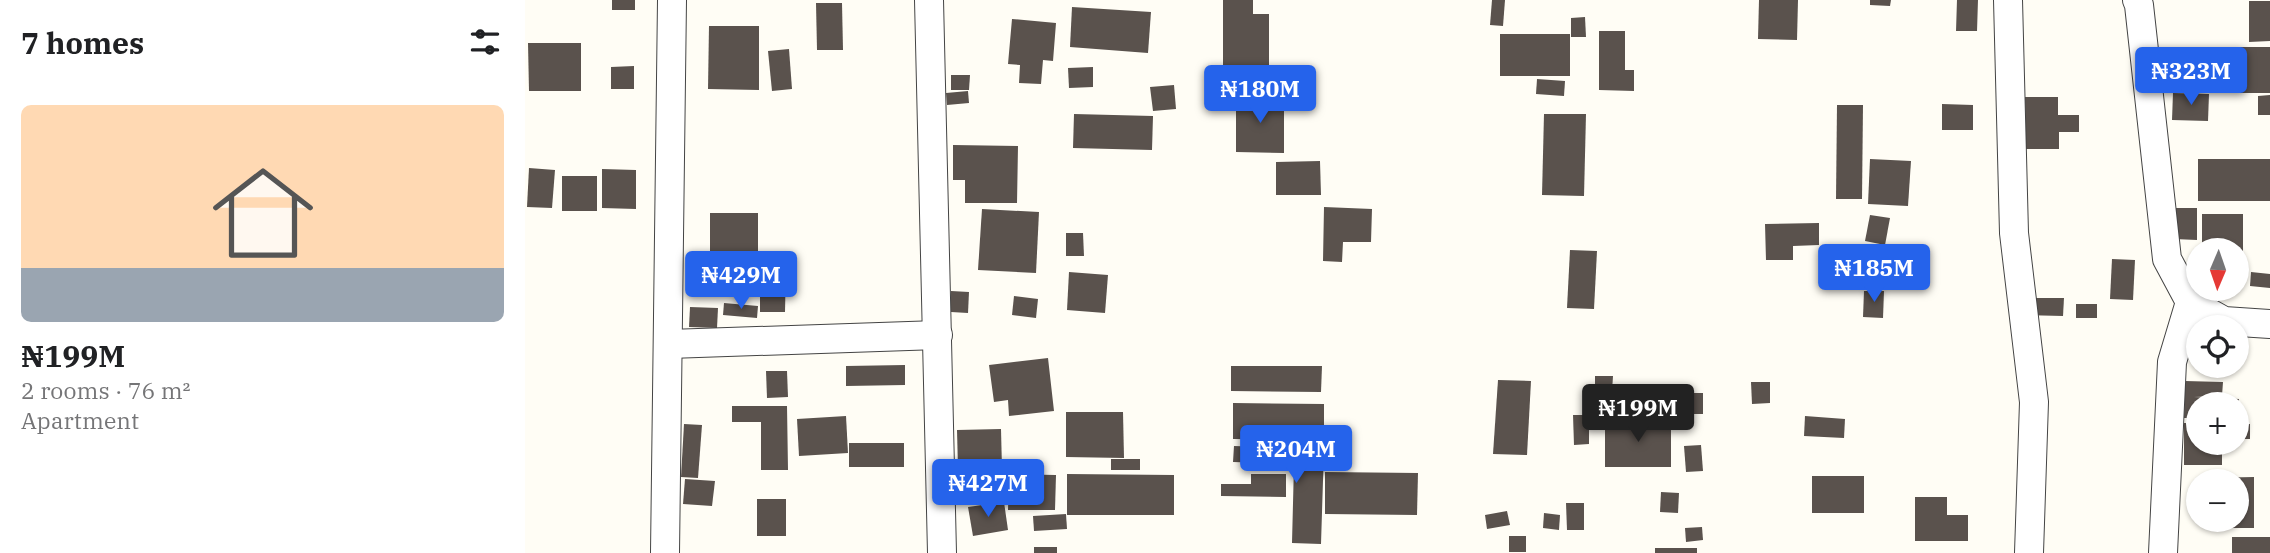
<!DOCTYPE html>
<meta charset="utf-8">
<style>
body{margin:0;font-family:"IBM Plex Serif",serif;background:#f6f6f6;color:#202124;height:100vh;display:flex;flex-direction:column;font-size:26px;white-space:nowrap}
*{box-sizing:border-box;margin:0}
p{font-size:23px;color:#757577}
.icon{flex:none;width:38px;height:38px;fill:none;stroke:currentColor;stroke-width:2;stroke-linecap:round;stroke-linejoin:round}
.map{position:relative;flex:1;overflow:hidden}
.drawer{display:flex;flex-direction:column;background:#fff;width:525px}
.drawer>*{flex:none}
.needle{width:46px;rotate:182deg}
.fabs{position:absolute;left:1661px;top:238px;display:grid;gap:14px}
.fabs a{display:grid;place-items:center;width:63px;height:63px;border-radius:50%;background:#fff;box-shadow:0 2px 5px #0004;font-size:35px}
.price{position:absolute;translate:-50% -60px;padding:0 16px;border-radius:7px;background:#2563eb;color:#fff;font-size:23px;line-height:46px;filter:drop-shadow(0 2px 4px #0008)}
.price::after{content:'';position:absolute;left:50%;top:42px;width:21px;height:16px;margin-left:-10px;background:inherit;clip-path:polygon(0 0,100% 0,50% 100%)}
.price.active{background:#222;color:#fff}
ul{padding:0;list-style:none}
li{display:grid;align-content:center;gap:14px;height:371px;padding:0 21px}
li+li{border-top:2px solid #e0e0e0}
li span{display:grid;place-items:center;height:217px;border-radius:10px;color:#555}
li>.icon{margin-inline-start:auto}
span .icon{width:126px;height:126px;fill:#fffc;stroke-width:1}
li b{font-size:30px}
h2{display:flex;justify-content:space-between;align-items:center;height:84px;padding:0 21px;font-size:30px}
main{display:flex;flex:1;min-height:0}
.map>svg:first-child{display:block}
.building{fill:#5a524d}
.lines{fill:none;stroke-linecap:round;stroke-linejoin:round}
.street-casing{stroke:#444;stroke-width:30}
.street{stroke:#fff;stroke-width:28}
</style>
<main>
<section class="drawer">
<h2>7 homes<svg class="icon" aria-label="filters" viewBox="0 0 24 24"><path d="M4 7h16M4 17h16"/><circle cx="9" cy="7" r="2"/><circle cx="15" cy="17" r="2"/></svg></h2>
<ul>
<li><span style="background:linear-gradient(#ffd9b3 75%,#9aa5b1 0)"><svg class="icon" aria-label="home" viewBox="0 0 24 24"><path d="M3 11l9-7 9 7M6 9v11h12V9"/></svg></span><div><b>₦199M</b><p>2 rooms · 76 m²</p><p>Apartment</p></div></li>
</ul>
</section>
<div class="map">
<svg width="1745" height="553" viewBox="0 0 1745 553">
<rect width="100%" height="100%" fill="#fffdf5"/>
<g class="building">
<rect x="87" y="0" width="23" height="10"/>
<polygon points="698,0 728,0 728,14 744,14 744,84 698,84"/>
<polygon points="967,0 980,0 978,26 965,25"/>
<polygon points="1234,0 1273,0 1272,40 1233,39"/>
<polygon points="1345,0 1366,0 1365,6 1345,5"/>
<polygon points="1432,0 1453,0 1452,31 1431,31"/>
<polygon points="1724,1 1745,1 1745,41 1724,42"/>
<polygon points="291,3 317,3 318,50 292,50"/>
<polygon points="547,7 626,12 623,53 545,47"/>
<polygon points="1060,17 1061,37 1046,37 1046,18"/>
<polygon points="487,19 531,23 528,61 518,60 516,84 494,83 495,65 483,64"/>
<polygon points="184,26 234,26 234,90 183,89"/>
<polygon points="1074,31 1100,31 1100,70 1109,70 1109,91 1074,90"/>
<rect x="975" y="34" width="70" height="42"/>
<polygon points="3,43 56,43 56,91 4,91"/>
<polygon points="1713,47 1745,47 1745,93 1714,93"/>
<polygon points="264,49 267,89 247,91 243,51"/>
<polygon points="109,66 109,89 86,89 86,67"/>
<polygon points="568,67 568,87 544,88 543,68"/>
<polygon points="426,75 445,75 444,90 426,90"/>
<polygon points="1012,79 1040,81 1039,96 1011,94"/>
<polygon points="649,85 651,109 628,111 625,87"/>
<polygon points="443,91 444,103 422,105 421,93"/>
<polygon points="1648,93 1684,94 1683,121 1647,120"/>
<polygon points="1745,95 1745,115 1733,115 1733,96"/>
<polygon points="711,97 759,97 759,153 711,152"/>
<polygon points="1500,97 1533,97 1533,115 1554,115 1554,132 1534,132 1534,149 1501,149"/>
<polygon points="1417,104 1448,105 1448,130 1417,130"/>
<polygon points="1312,105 1338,105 1337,199 1311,199"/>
<polygon points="549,114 628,116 627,150 548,148"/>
<polygon points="1019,114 1061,114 1059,196 1017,195"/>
<polygon points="428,145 493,146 492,203 440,203 440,180 428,180"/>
<polygon points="1345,159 1386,161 1383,206 1343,204"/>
<rect x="1673" y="159" width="72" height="42"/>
<polygon points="795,161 796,195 751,195 751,162"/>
<polygon points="4,168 30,170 27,208 2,207"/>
<polygon points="77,169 111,170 111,209 77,208"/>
<rect x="37" y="176" width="35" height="35"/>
<polygon points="799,207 847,209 846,242 818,242 817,262 798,261"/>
<polygon points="1649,208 1672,208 1672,240 1649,239"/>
<polygon points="457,209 514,212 511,273 453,270"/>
<rect x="185" y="213" width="48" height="48"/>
<polygon points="1677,214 1718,214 1718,273 1712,273 1712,250 1677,250"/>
<polygon points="1345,215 1365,218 1360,245 1340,241"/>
<polygon points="1294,223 1294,245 1268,246 1268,260 1241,260 1240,224"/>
<polygon points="541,233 558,233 559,256 541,256"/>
<polygon points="1341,245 1361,248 1359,263 1339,260"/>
<polygon points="1045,250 1072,251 1069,309 1042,308"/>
<polygon points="1587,259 1610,260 1608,300 1585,299"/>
<polygon points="235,262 261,262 260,312 235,312"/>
<polygon points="544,272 583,275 580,313 542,310"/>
<polygon points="1726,272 1745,274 1745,288 1725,286"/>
<polygon points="426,291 444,292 443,313 426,312"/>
<polygon points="1339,291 1359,291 1358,318 1338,317"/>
<polygon points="489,296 513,299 511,318 487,315"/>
<polygon points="1501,298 1539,298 1538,316 1501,315"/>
<polygon points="199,303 233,306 232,318 198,315"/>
<rect x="1551" y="304" width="21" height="14"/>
<polygon points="165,307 193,308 192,328 164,327"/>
<polygon points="523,358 529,411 484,416 483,400 469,402 464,365"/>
<polygon points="380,365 380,385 321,386 321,366"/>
<polygon points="706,366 797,366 796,392 706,391"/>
<polygon points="241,371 262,371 263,397 242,398"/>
<polygon points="1070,376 1088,376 1087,391 1070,390"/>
<polygon points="973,380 1006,381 1002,455 968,454"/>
<polygon points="1660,381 1698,382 1697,396 1669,397 1714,399 1713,404 1673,404 1673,418 1659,418"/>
<polygon points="1226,382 1245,382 1245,403 1227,404"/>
<polygon points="1123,385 1145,386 1143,418 1120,416"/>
<polygon points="1162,393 1178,393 1178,414 1161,414"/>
<polygon points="708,403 799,404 799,440 708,439"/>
<polygon points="207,406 262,406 263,470 236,470 236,422 207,422"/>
<polygon points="541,412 598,412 599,458 541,457"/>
<polygon points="1048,415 1064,415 1064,444 1049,445"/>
<polygon points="321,416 323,453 274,456 272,419"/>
<polygon points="1280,416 1320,419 1319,438 1279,436"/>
<rect x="1080" y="422" width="66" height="45"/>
<polygon points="1659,423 1673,423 1673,443 1697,443 1697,465 1659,465"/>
<polygon points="159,424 177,425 173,478 156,477"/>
<polygon points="1725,424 1725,439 1712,439 1712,425"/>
<polygon points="476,429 477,469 433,469 432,430"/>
<rect x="324" y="443" width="55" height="24"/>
<polygon points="1176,445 1178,471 1161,472 1159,446"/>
<polygon points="709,446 799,449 796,544 767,543 769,464 708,462"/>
<rect x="586" y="459" width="29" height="11"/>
<polygon points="800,472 893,473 892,515 800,514"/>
<polygon points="484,474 531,475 530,510 483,510"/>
<polygon points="542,474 649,475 649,515 542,515"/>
<polygon points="726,474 761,474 761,497 696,496 696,484 726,484"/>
<rect x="1287" y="476" width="52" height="37"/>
<polygon points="1729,477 1729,528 1680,528 1680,520 1712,520 1712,481 1680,481 1680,478"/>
<polygon points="160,479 190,481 187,506 158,504"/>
<polygon points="1136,492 1154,493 1153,513 1135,512"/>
<polygon points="1390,497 1422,497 1422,515 1443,515 1443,541 1390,541"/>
<rect x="232" y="499" width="29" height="37"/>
<polygon points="479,502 483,530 448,536 443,507"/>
<polygon points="1041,503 1059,503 1059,530 1042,530"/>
<polygon points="982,511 985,525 962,529 960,515"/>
<polygon points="1019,513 1035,515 1034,530 1018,528"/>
<polygon points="541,514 542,529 509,531 508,516"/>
<polygon points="1177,527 1178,540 1161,542 1160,528"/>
<rect x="984" y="536" width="17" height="16"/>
<rect x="1707" y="537" width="38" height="16"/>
<rect x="509" y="547" width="23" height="6"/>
<rect x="1130" y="548" width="42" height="5"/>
</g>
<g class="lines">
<g class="street-casing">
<g id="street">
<polyline points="404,0 417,553"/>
<polyline points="1483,0 1489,233 1509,402 1504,553"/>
<polyline points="1612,0 1614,5 1642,259 1665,302 1699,321 1745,324"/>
<polyline points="144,344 413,335"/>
<polyline points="140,553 147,0"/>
<polyline points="1638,553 1647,362 1665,302"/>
</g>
</g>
<use href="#street" class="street"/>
</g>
</svg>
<div class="fabs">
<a><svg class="needle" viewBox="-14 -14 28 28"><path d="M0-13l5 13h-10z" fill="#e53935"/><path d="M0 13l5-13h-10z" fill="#757577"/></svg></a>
<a><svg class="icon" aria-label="locate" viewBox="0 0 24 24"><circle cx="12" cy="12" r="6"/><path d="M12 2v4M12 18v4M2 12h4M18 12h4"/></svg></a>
<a>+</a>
<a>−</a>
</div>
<b class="price" style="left:1666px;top:107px">₦323M</b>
<b class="price" style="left:735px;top:125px">₦180M</b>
<b class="price" style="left:1349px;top:304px">₦185M</b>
<b class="price" style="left:216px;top:311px">₦429M</b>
<b class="price active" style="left:1113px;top:444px">₦199M</b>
<b class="price" style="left:771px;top:485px">₦204M</b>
<b class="price" style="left:463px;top:519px">₦427M</b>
</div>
</main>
